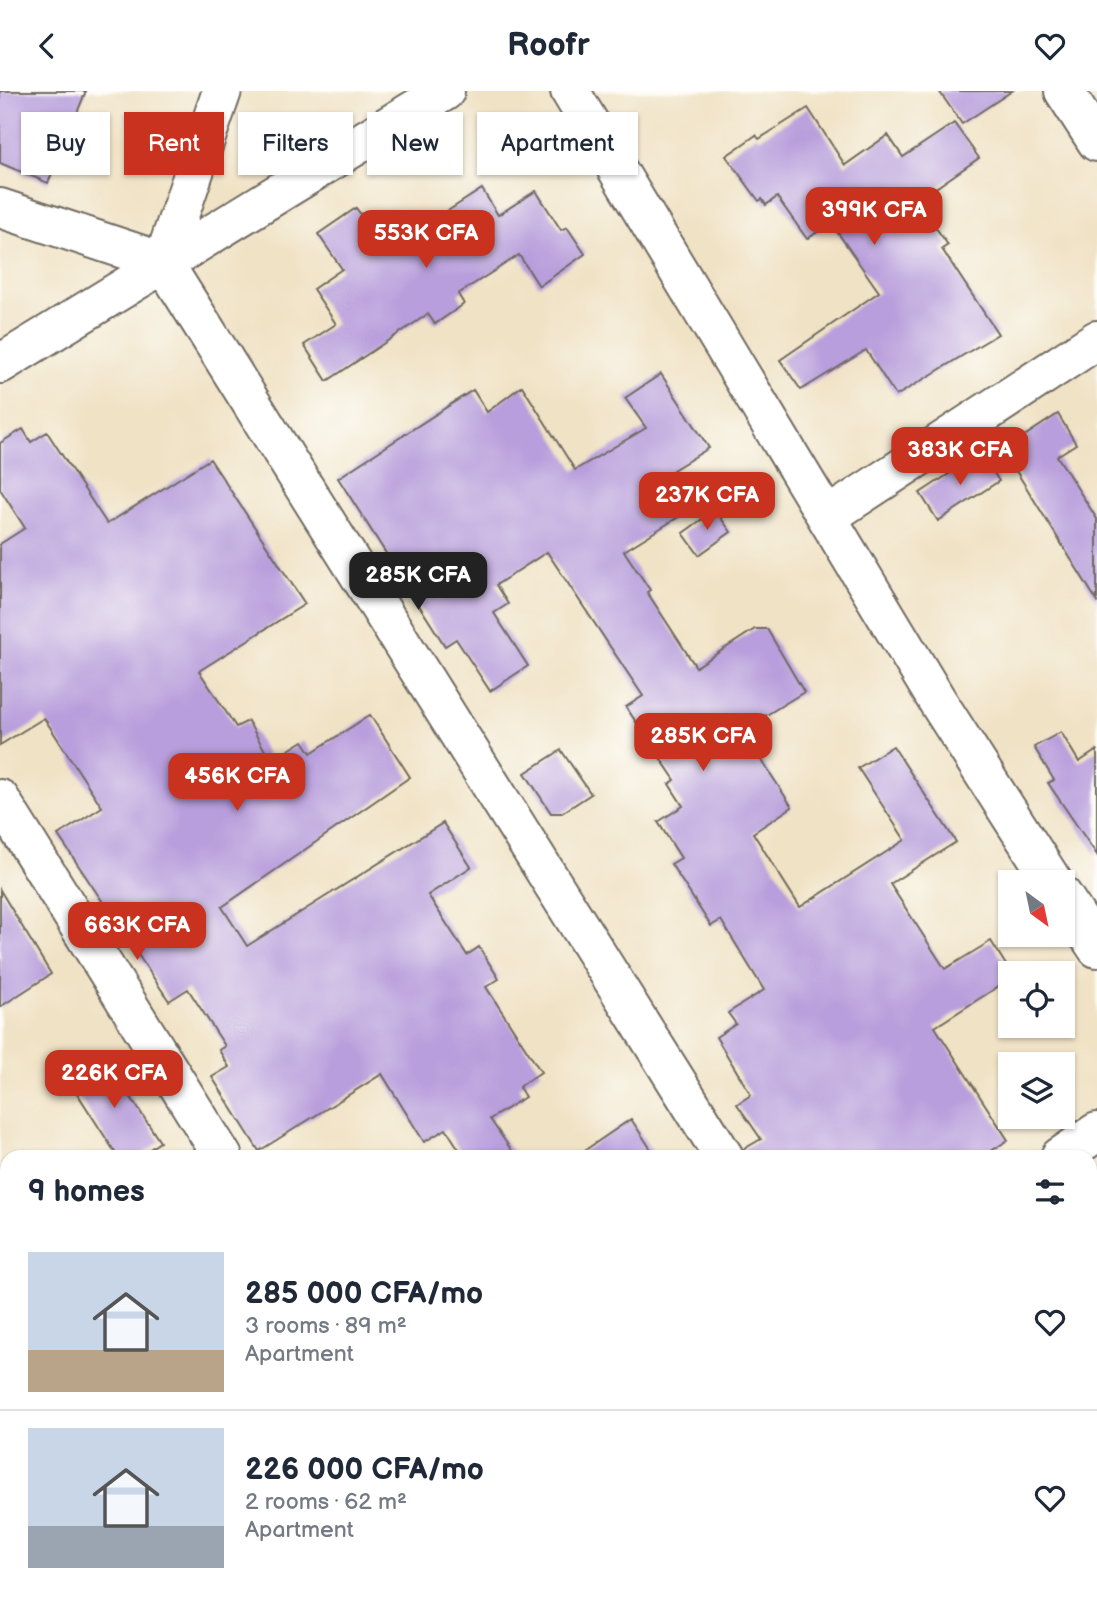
<!DOCTYPE html>
<meta charset="utf-8">
<style>
body{margin:0;font-family:"Balsamiq Sans",sans-serif;background:#f6f6f7;color:#1f2937;height:100vh;display:flex;flex-direction:column;font-size:26px;white-space:nowrap}
*{box-sizing:border-box;margin:0}
p{font-size:23px;color:#747a83}
.icon{flex:none;width:38px;height:38px;fill:none;stroke:currentColor;stroke-width:2;stroke-linecap:round;stroke-linejoin:round}
.map{position:relative;flex:1;overflow:hidden}
.sheet{position:absolute;left:0px;top:1059px;width:1097px;height:450px;display:flex;flex-direction:column;background:#fff;border-radius:21px 21px 0 0;box-shadow:0 2px 5px #0004}
.sheet>*{flex:none}
.banner{position:absolute;left:21px;top:21px;width:700px;height:63px;display:flex;gap:14px}
.needle{width:46px;rotate:147deg}
.controls{position:absolute;left:998px;top:779px;display:grid;gap:14px}
.controls a{display:grid;place-items:center;width:77px;height:77px;border-radius:0px;background:#fff;box-shadow:0 2px 5px #0004;font-size:35px}
.price{position:absolute;translate:-50% -60px;padding:0 16px;border-radius:14px;background:#c8321e;color:#fff;font-size:23px;line-height:46px;filter:drop-shadow(0 2px 4px #0008)}
.price::after{content:'';position:absolute;left:50%;top:42px;width:21px;height:16px;margin-left:-10px;background:inherit;clip-path:polygon(0 0,100% 0,50% 100%)}
.price.active{background:#222;color:#fff}
ul{padding:0;list-style:none}
li{display:flex;align-items:center;gap:21px;height:175px;padding:0 28px}
li+li{border-top:2px solid #e0e1e3}
li span{display:grid;place-items:center;flex:none;width:196px;height:140px;border-radius:0px;color:#555}
li>.icon{margin-inline-start:auto}
span .icon{width:84px;height:84px;fill:#fffc;stroke-width:1}
li b{font-size:30px}
h2{display:flex;justify-content:space-between;align-items:center;height:84px;padding:0 28px;font-size:30px}
.tag{padding:0 24px;border-radius:0px;background:#fff;box-shadow:0 2px 5px #0004;font-size:24px;line-height:63px}
.tag.active{background:#c8321e;color:#fff}
header{display:flex;justify-content:space-between;align-items:center;height:91px;padding:0 28px;background:#fff;font-size:32px;font-weight:600}
.map>svg:first-child{display:block}
.building{fill:#b89edc}
.lines{fill:none;stroke-linecap:round;stroke-linejoin:round}
.street-casing{stroke:#706b61;stroke-width:42}
.street{stroke:#fff;stroke-width:38}
</style>
<header><svg class="icon" aria-label="back" viewBox="0 0 24 24"><path d="M15 5l-7 7 7 7"/></svg>Roofr<svg class="icon" aria-label="heart" viewBox="0 0 24 24"><path d="M12 20l-8-8c-3-5 5-10 8-4 3-6 11-1 8 4z"/></svg></header>
<div class="map">
<svg width="1097" height="1507" viewBox="0 0 1097 1507">
<rect width="100%" height="100%" fill="#fdfcf7"/>
<filter id="ink" filterUnits="userSpaceOnUse"><feTurbulence type="fractalNoise" baseFrequency=".0143" numOctaves="2"/><feDisplacementMap in="SourceGraphic" scale="14" xChannelSelector="R" yChannelSelector="G"/><feConvolveMatrix kernelMatrix="1 2 1 2 8 2 1 2 1" color-interpolation-filters="sRGB"/></filter>
<filter id="wash" filterUnits="userSpaceOnUse"><feTurbulence type="fractalNoise" baseFrequency=".00686" numOctaves="4" result="noise"/><feDisplacementMap in="SourceGraphic" scale="28" xChannelSelector="R" yChannelSelector="G"/><feGaussianBlur stdDeviation="1.57" result="paint"/><feColorMatrix in="noise" values="0 0 0 0 0 0 0 0 0 0 0 0 0 0 0 0 0 1.4 0 .05"/><feComposite in="paint" operator="in"/></filter>
<g filter="url(#wash)">
<rect width="100%" height="100%" fill="#f0e2c5"/>
<g id="blocks">
<g class="building">
<polygon points="0,0 86,0 48,92 0,72"/>
<polygon points="939,0 1012,0 962,33"/>
<polygon points="808,17 845,74 888,44 903,66 954,32 979,67 917,110 948,154 942,158 998,243 896,305 866,259 801,299 780,269 879,201 831,132 807,148 777,106 766,114 762,108 759,110 726,65 756,44 759,48"/>
<polygon points="482,98 498,124 536,100 561,139 567,136 585,163 539,195 519,164 458,203 464,213 435,233 428,223 327,290 304,254 336,233 313,198 342,178 318,143 356,117 377,146 399,131 405,140 428,124 432,130"/>
<polygon points="661,283 709,357 673,379 696,415 624,460 650,499 647,501 696,576 755,538 767,538 804,601 742,639 792,716 753,742 800,816 905,749 858,677 893,655 956,751 890,793 945,878 991,850 1011,882 1010,888 935,936 1008,1049 982,1066 746,1066 744,1058 761,1048 737,1013 751,1004 716,946 736,933 728,922 764,899 721,829 711,835 671,773 681,767 658,731 683,715 669,693 675,689 626,616 643,605 547,461 496,494 508,513 494,522 528,575 490,600 456,548 445,555 338,387 473,299 487,321 522,295 575,379 646,337 625,307"/>
<polygon points="1058,323 1076,353 1057,365 1097,428 1097,510 1003,359"/>
<polygon points="23,338 31,351 47,341 107,433 210,368 305,513 199,580 236,636 248,630 271,670 303,650 311,662 370,624 410,686 222,816 247,855 443,732 471,776 428,804 467,864 479,856 499,888 486,896 541,981 519,996 525,1006 490,1028 516,1066 464,1066 446,1038 424,1051 382,983 259,1060 212,986 229,976 219,959 225,955 188,898 169,910 58,744 102,716 44,627 0,654 0,453 25,437 0,398 0,352"/>
<polygon points="981,362 999,390 938,430 920,402"/>
<polygon points="715,419 731,441 699,464 683,442"/>
<polygon points="1061,641 1079,671 1097,659 1097,764 1048,692 1054,689 1034,656"/>
<polygon points="561,659 591,703 562,722 551,722 525,682"/>
<polygon points="0,799 51,883 0,916"/>
<polygon points="104,965 160,1051 138,1066 118,1066 68,988"/>
<polygon points="631,1028 656,1066 575,1066"/>
</g>
</g>
</g>
<g filter="url(#ink)">
<use href="#blocks" fill-opacity="0" stroke="#706b61" stroke-width="2"/>
<g class="lines">
<g class="street-casing">
<g id="street">
<polyline points="570,0 938,611 1053,791"/>
<polyline points="1064,0 1097,51"/>
<polyline points="0,117 163,171 724,1066"/>
<polyline points="163,171 222,0"/>
<polyline points="0,273 445,0"/>
<polyline points="827,426 1097,249"/>
<polyline points="0,708 223,1066"/>
<polyline points="1062,804 1097,857"/>
<polyline points="1060,1066 1097,1041"/>
<polyline points="0,1486 7,1497"/>
<polyline points="497,1502 501,1507"/>
<polyline points="1006,1502 1010,1507"/>
<polyline points="373,1507 382,1502"/>
</g>
</g>
<use href="#street" class="street"/>
</g>
</g>
</svg>
<div class="controls">
<a><svg class="needle" viewBox="-14 -14 28 28"><path d="M0-13l5 13h-10z" fill="#e53935"/><path d="M0 13l5-13h-10z" fill="#747a83"/></svg></a>
<a><svg class="icon" aria-label="locate" viewBox="0 0 24 24"><circle cx="12" cy="12" r="6"/><path d="M12 2v4M12 18v4M2 12h4M18 12h4"/></svg></a>
<a><svg class="icon" aria-label="layers" viewBox="0 0 24 24"><path d="M12 4l9 5-9 5-9-5zM3 14l9 5 9-5"/></svg></a>
</div>
<b class="price" style="left:874px;top:156px">399K CFA</b>
<b class="price" style="left:426px;top:179px">553K CFA</b>
<b class="price" style="left:960px;top:396px">383K CFA</b>
<b class="price" style="left:707px;top:441px">237K CFA</b>
<b class="price active" style="left:418px;top:521px">285K CFA</b>
<b class="price" style="left:703px;top:682px">285K CFA</b>
<b class="price" style="left:237px;top:722px">456K CFA</b>
<b class="price" style="left:137px;top:871px">663K CFA</b>
<b class="price" style="left:114px;top:1019px">226K CFA</b>
<div class="banner">
<a class="tag">Buy</a>
<a class="tag active">Rent</a>
<a class="tag">Filters</a>
<a class="tag">New</a>
<a class="tag">Apartment</a>
</div>
<section class="sheet">
<h2>9 homes<svg class="icon" aria-label="filters" viewBox="0 0 24 24"><path d="M4 7h16M4 17h16"/><circle cx="9" cy="7" r="2"/><circle cx="15" cy="17" r="2"/></svg></h2>
<ul>
<li><span style="background:linear-gradient(#c9d6e8 70%,#b9a48a 0)"><svg class="icon" aria-label="home" viewBox="0 0 24 24"><path d="M3 11l9-7 9 7M6 9v11h12V9"/></svg></span><div><b>285 000 CFA/mo</b><p>3 rooms · 89 m²</p><p>Apartment</p></div><svg class="icon" aria-label="heart" viewBox="0 0 24 24"><path d="M12 20l-8-8c-3-5 5-10 8-4 3-6 11-1 8 4z"/></svg></li>
<li><span style="background:linear-gradient(#c9d6e8 70%,#9aa5b1 0)"><svg class="icon" aria-label="home" viewBox="0 0 24 24"><path d="M3 11l9-7 9 7M6 9v11h12V9"/></svg></span><div><b>226 000 CFA/mo</b><p>2 rooms · 62 m²</p><p>Apartment</p></div><svg class="icon" aria-label="heart" viewBox="0 0 24 24"><path d="M12 20l-8-8c-3-5 5-10 8-4 3-6 11-1 8 4z"/></svg></li>
</ul>
</section>
</div>
